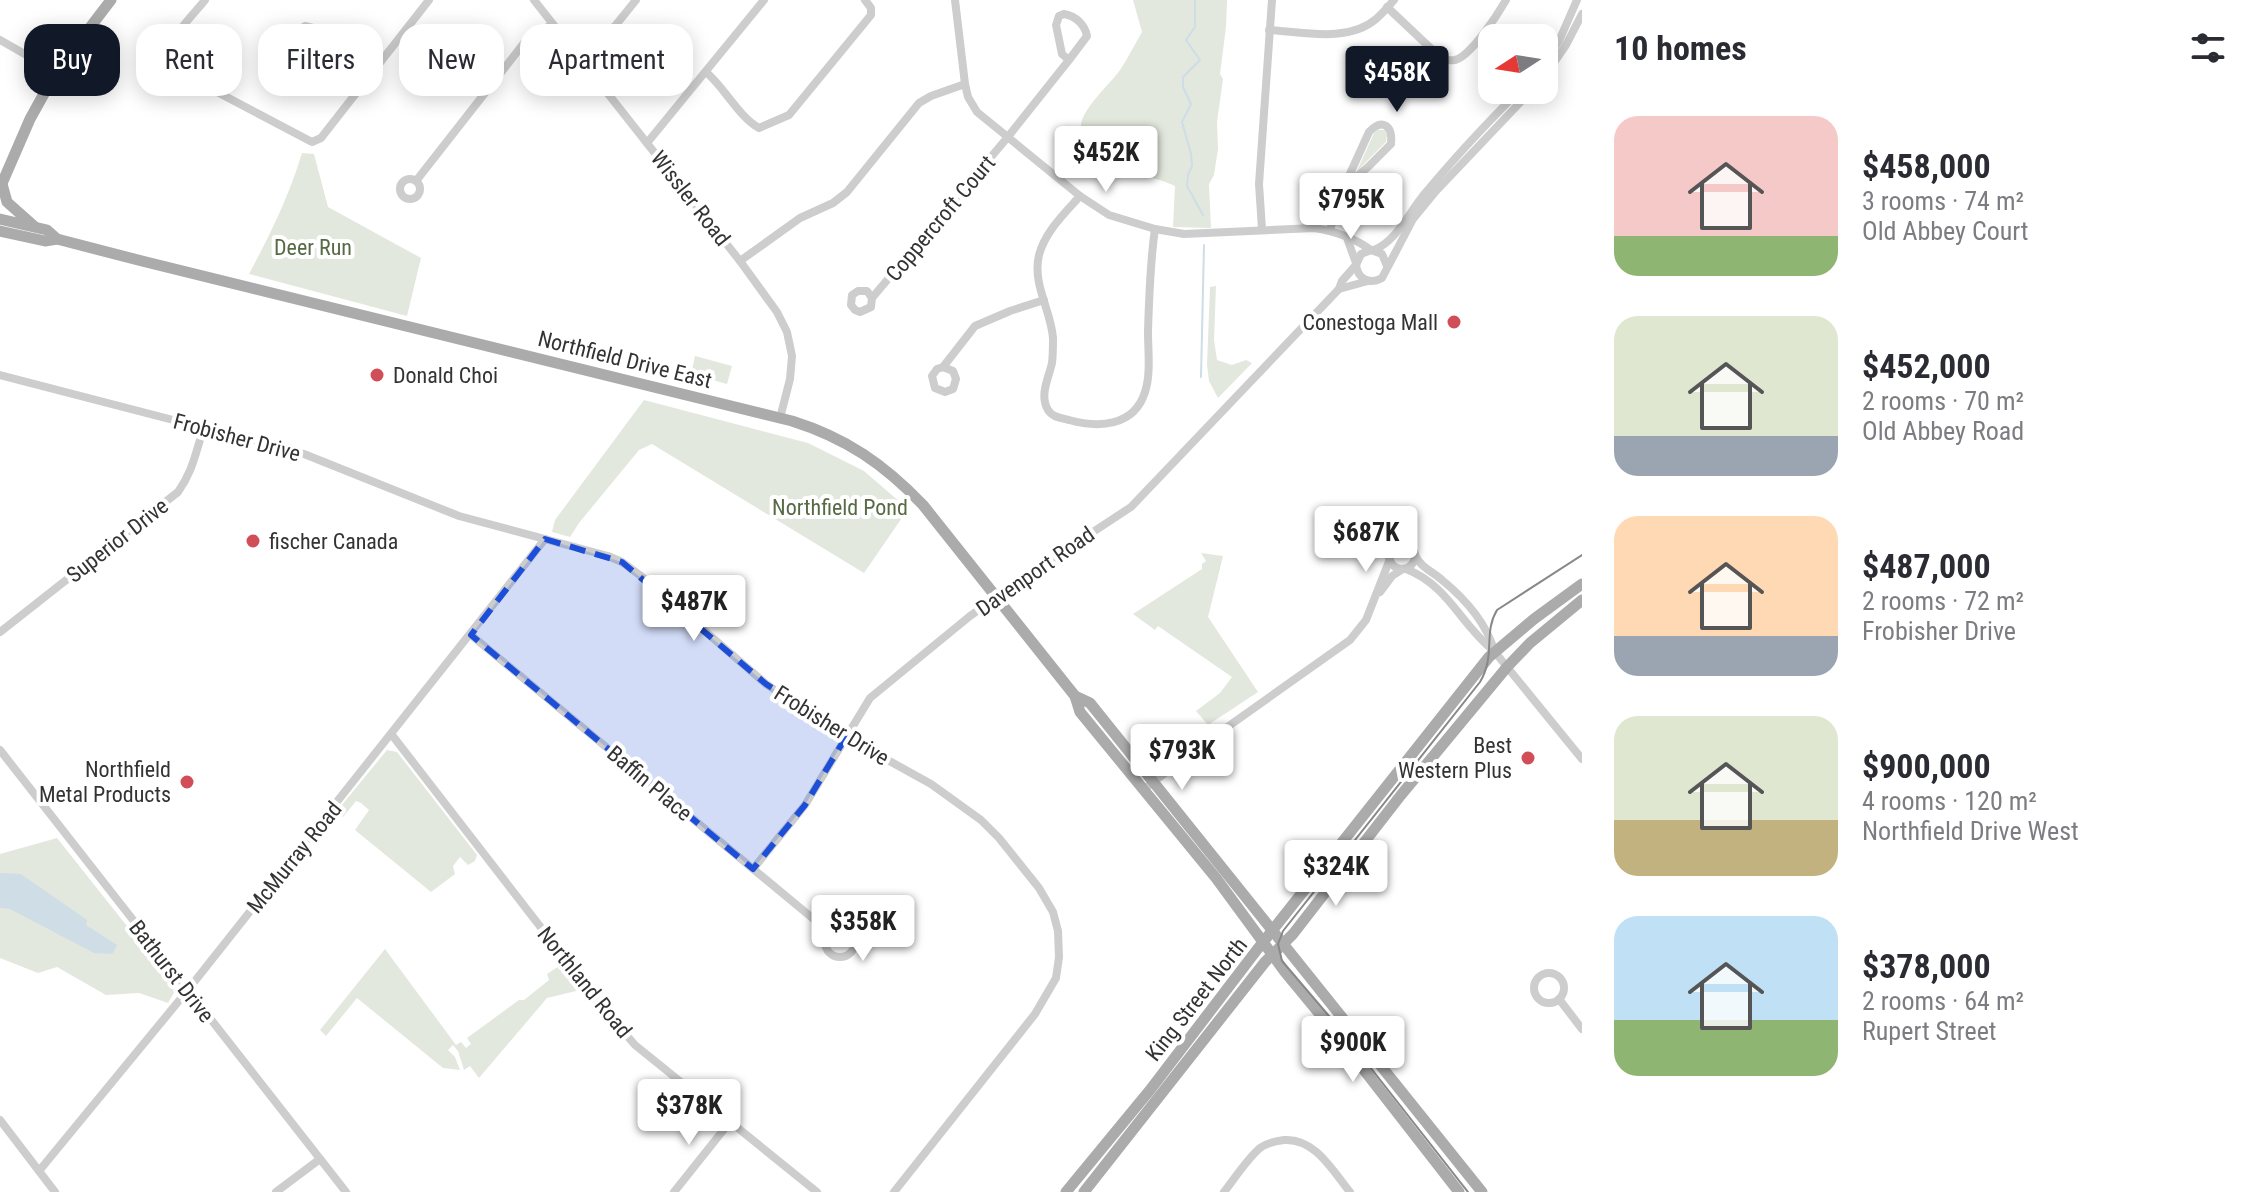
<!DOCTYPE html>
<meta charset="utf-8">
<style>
body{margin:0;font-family:"Roboto Condensed",sans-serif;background:#f7f7f7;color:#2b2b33;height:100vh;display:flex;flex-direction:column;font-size:30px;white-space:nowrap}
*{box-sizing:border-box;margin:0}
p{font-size:26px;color:#7c7c81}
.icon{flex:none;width:44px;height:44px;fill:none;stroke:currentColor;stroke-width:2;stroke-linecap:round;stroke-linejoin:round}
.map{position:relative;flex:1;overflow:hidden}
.sheet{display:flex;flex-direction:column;background:#fff;width:680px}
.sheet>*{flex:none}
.banner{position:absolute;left:24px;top:24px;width:760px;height:72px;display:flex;gap:16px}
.needle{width:52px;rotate:258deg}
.tools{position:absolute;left:1478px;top:24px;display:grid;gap:16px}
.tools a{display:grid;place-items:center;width:80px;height:80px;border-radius:16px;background:#fff;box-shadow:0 4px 20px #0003;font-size:40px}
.price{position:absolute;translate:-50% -68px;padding:0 18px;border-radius:8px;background:#fff;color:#222;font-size:26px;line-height:52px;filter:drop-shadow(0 2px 4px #0008)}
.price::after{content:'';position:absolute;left:50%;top:48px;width:24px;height:18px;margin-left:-12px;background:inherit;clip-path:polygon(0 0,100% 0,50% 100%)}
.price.selected{background:#111827;color:#fff}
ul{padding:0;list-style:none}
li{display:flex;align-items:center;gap:24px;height:200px;padding:0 32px}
li span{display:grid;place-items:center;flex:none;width:224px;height:160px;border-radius:24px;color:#555}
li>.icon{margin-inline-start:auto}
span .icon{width:96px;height:96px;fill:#fffc;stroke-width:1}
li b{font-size:34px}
h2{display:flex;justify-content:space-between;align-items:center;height:96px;padding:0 32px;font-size:34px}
.pill{padding:0 28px;border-radius:24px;background:#fff;box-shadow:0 4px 20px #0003;font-size:28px;line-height:72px}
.pill.selected{background:#111827;color:#fff}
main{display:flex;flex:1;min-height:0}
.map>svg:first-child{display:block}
.green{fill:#e3e8de}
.water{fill:#cedde6}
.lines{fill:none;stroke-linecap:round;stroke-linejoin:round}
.stream{stroke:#cedde6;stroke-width:2}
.minor{stroke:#cdcdcd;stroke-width:8}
.major{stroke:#ababab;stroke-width:11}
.tram{stroke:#888;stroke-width:2}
.marked{fill:#1d4ed8;fill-opacity:0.2;stroke:#1d4ed8;stroke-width:6;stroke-dasharray:16 10;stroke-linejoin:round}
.poi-dot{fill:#d14e59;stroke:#fff;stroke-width:3}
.labels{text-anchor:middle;stroke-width:8;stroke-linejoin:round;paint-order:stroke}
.street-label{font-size:22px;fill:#333;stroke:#fff}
.park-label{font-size:22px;fill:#576a45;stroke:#fff}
.poi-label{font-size:22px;fill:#333;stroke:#fff;text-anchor:end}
</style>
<main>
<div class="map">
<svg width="1582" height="1192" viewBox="0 0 1582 1192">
<rect width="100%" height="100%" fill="#fff"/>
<g class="green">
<path d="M1133,0h94l-1,27 -6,47 3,5 -6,43 1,27 -4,26 -5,9 2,44 -38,-1 2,-41c-17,-8 -36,-11 -53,-18 -15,-6 -43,-25 -41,-43 1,-16 29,-41 39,-55 8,-12 15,-26 22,-38z"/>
<polygon points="1377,130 1385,130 1387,135 1386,142 1357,171 1374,133"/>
<path d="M302,153l12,1 14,53 93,51 -14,58 -158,-42c21,-39 40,-78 53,-121z"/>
<polygon points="1216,286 1214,340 1217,360 1232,365 1246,360 1252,363 1218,398 1209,381 1207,365 1210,287"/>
<polygon points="695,356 732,366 727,384 691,374"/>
<polygon points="644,400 808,443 864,471 908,509 864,573 652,444 639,450 579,523 570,537 552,532 555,520"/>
<polygon points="1201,553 1223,556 1208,617 1258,692 1208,725 1196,711 1220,693 1232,677 1158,626 1155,630 1133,614 1202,569 1202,564 1206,561"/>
<polygon points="387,750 397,752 477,855 475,861 468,865 460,857 453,866 455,874 431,892 355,830 369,810 361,803 356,801 343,817 338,816 337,811"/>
<polygon points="57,838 169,979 175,991 168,1003 139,993 106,995 57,967 38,973 0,958 0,854"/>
<polygon points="385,949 456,1045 461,1042 466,1048 471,1044 467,1038 519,1000 524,1000 549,980 547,974 559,966 563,967 580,987 576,991 547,998 479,1078 470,1066 464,1070 458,1051 453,1045 448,1050 455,1057 460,1070 443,1068 357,998 326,1036 320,1030"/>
</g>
<polygon class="water" points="0,873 21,874 87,920 86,925 117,945 112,954 94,953 10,909 0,908"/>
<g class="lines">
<g class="stream">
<polyline points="1195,0 1195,27 1186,40 1200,60 1183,77 1183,87 1191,104 1182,122 1191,154 1192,166 1188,175 1187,186 1203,215"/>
<polyline points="1201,377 1204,245"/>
</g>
<g class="minor">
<path d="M205,0c-10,13 -38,39 -36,57 1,7 7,11 12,16l131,69 9,-4 108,-138"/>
<polyline points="534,0 740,261 777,312 787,332 792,356 790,379 780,418"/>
<path d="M955,0l10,84 3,13 9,15 103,84 29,19 46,14 29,5 130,-6c21,3 40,10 57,22"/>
<path d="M1387,7l55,52c6,1 8,2 13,1 16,-4 43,-46 51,-60"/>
<path d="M1269,30c34,2 79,13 107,-11 7,-6 13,-13 18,-19"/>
<polyline points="0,40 56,72"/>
<polyline points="315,41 309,45 302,45 297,40 298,31 305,26 313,28 316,34 315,41 366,80"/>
<polyline points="578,54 615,26 636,0"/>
<polyline points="1544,62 1559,41 1577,0"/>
<path d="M706,72c19,16 32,44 53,56l30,-13 82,-100v-7l-6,-8"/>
<polyline points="1544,77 1566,45 1582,14"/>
<polyline points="647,143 764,0"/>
<circle cx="410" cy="189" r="10"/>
<polyline points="416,181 524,43 552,24"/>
<path d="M1080,196c-16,18 -35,36 -41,59 -7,29 12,55 14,83 0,8 0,17 -1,25 -3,14 -13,32 -4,47 4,7 13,8 21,10 29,8 65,7 76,-28 6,-18 3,-41 3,-60 1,-35 2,-69 7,-103"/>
<polyline points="1262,229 1259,184 1272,0"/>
<path d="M1330,230l14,-43 25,-55c13,-14 24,-7 22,12l-23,23 -24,20"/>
<polyline points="1347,238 1356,263"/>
<path d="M1374,250c24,-10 36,-40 53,-59 29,-35 61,-69 93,-101"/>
<polyline points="740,261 800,218 833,203 847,192 919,103 931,96 965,84"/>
<path d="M1387,266l-5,-12 -11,-4 -10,4 -5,11c2,14 13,20 26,13l31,-59 23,-28 96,-101"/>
<polyline points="1339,289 1368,281"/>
<path d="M872,298l-5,-7h-9l-6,4 -1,10 4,5 5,2 11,-5 1,-9 135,-160 62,-78 -7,-6 -6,-29 3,-9 5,-2c12,2 21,11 23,22l-18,24"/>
<polyline points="943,367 953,371 956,379 953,389 945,392 935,388 932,376 937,369 943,367 975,326 1010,311 1044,300"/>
<polyline points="0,375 204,428 242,436 304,454 459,516 608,556 622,562 641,576 766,684 837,732 931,784 981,820 999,838 1039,888 1053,912 1058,931 1059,957 1056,978 1035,1014 894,1192"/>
<circle cx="1402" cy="556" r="13"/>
<path d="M1415,555c6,13 17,16 27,25 22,18 44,43 52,70"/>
<path d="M1406,569c42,16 55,56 88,82l88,108"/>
<polyline points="1380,592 1392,576 1403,569"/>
<path d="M0,632l178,-140c16,-23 17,-39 26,-64"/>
<polyline points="471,635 828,931"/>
<polyline points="392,735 604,1009 635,1045 817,1192"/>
<polyline points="0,750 346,1192"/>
<polyline points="1143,790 1192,752 1350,640 1366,620 1390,559"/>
<polyline points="753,869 805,805 870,698 970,616 1055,557 1131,507 1339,289 1342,281 1356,265"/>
<circle cx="840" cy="942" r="15"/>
<circle cx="1549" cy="988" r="15"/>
<polyline points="1559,999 1582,1029"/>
<polyline points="0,1120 55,1192"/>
<polyline points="39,1171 187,991 545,539"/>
<polyline points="276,1192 320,1159"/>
<polyline points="674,1192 729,1123"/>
<path d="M1224,1192c11,-14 23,-33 36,-44 7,-5 16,-7 24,-8 31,-2 48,30 66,52"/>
</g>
<g class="major">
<polyline points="2,184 7,202 34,226"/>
<polyline points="0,188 30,119 56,72 111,0"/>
<path d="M0,219l47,11 10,9 85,22 650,160c54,17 92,43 131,84l152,191 5,16 136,166 69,94 48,58 126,162"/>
<polyline points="0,231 45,241 57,239"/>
<polyline points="1075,696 1090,703 1482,1192"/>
<polyline points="1066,1192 1150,1090 1256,951 1489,657 1534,619 1582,584"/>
<polyline points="1084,1192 1265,962 1293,934 1401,795 1507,667 1530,643 1582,600"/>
</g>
<path class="tram" d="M1468,1192l-127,-162 -59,-69 -4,-17 5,-13 197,-249c16,-27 3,-49 17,-72l85,-55"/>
</g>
<path class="marked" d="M545,539l77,23 144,122 80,53 -41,68 -52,64 -282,-234z"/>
<g class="poi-dot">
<circle cx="1454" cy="322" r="8"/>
<circle cx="377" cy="375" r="8"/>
<circle cx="253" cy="541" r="8"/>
<circle cx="1528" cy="758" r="8"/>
<circle cx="187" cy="782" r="8"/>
</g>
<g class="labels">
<g class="street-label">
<text transform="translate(691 198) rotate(52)" y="8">Wissler Road</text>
<text transform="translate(940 218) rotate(-50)" y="8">Coppercroft Court</text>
<text transform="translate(625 359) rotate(14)" y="8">Northfield Drive East</text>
<text transform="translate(237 437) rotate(15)" y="8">Frobisher Drive</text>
<text transform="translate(117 540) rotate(-38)" y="8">Superior Drive</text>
<text transform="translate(1035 571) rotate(-35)" y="8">Davenport Road</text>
<text transform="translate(832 725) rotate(32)" y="8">Frobisher Drive</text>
<text transform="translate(650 783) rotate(40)" y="8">Baffin Place</text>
<text transform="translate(294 857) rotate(-51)" y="8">McMurray Road</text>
<text transform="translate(172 971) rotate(52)" y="8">Bathurst Drive</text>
<text transform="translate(585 982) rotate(51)" y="8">Northland Road</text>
<text transform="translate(1196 999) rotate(-52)" y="8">King Street North</text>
</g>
<g class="park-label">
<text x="313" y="255">Deer Run</text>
<text x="840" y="515">Northfield Pond</text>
</g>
<g class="poi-label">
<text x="1438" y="330">Conestoga Mall</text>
<text x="393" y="383" text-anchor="start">Donald Choi</text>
<text x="269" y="549" text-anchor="start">fischer Canada</text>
<text x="1512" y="753">Best<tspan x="1512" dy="25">Western Plus</tspan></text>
<text x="171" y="777">Northfield<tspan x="171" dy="25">Metal Products</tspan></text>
</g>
</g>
</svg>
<div class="tools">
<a><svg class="needle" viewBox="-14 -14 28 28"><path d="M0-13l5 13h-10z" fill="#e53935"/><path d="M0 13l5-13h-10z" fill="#7c7c81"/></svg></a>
</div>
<b class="price selected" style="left:1397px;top:114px">$458K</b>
<b class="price" style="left:1106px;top:194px">$452K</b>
<b class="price" style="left:1351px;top:241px">$795K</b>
<b class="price" style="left:1366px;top:574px">$687K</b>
<b class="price" style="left:694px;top:643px">$487K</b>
<b class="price" style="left:1182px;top:792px">$793K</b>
<b class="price" style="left:1336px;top:908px">$324K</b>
<b class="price" style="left:863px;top:963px">$358K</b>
<b class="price" style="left:1353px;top:1084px">$900K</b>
<b class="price" style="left:689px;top:1147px">$378K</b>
<div class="banner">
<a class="pill selected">Buy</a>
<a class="pill">Rent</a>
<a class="pill">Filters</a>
<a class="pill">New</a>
<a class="pill">Apartment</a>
</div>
</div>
<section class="sheet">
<h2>10 homes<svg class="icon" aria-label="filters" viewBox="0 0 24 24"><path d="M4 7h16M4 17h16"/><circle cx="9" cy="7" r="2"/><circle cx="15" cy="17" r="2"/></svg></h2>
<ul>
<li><span style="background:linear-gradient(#f6c9c9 75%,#8fb573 0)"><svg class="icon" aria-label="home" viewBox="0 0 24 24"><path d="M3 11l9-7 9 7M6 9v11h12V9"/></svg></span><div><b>$458,000</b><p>3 rooms · 74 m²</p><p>Old Abbey Court</p></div></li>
<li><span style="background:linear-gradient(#dfe7d0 75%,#9aa5b1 0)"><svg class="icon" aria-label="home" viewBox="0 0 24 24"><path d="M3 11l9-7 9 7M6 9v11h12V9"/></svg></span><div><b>$452,000</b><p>2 rooms · 70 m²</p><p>Old Abbey Road</p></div></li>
<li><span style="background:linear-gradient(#ffd9b3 75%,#9aa5b1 0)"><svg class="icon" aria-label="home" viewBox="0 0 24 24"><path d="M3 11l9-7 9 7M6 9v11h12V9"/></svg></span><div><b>$487,000</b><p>2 rooms · 72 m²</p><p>Frobisher Drive</p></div></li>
<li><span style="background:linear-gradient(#dfe7d0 65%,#c2b280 0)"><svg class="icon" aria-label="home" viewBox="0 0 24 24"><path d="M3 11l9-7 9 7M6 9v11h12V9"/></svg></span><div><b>$900,000</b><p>4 rooms · 120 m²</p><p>Northfield Drive West</p></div></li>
<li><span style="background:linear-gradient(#bfe0f5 65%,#8fb573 0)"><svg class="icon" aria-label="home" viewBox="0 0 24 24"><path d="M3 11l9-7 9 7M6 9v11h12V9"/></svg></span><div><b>$378,000</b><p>2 rooms · 64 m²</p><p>Rupert Street</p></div></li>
</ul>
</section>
</main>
